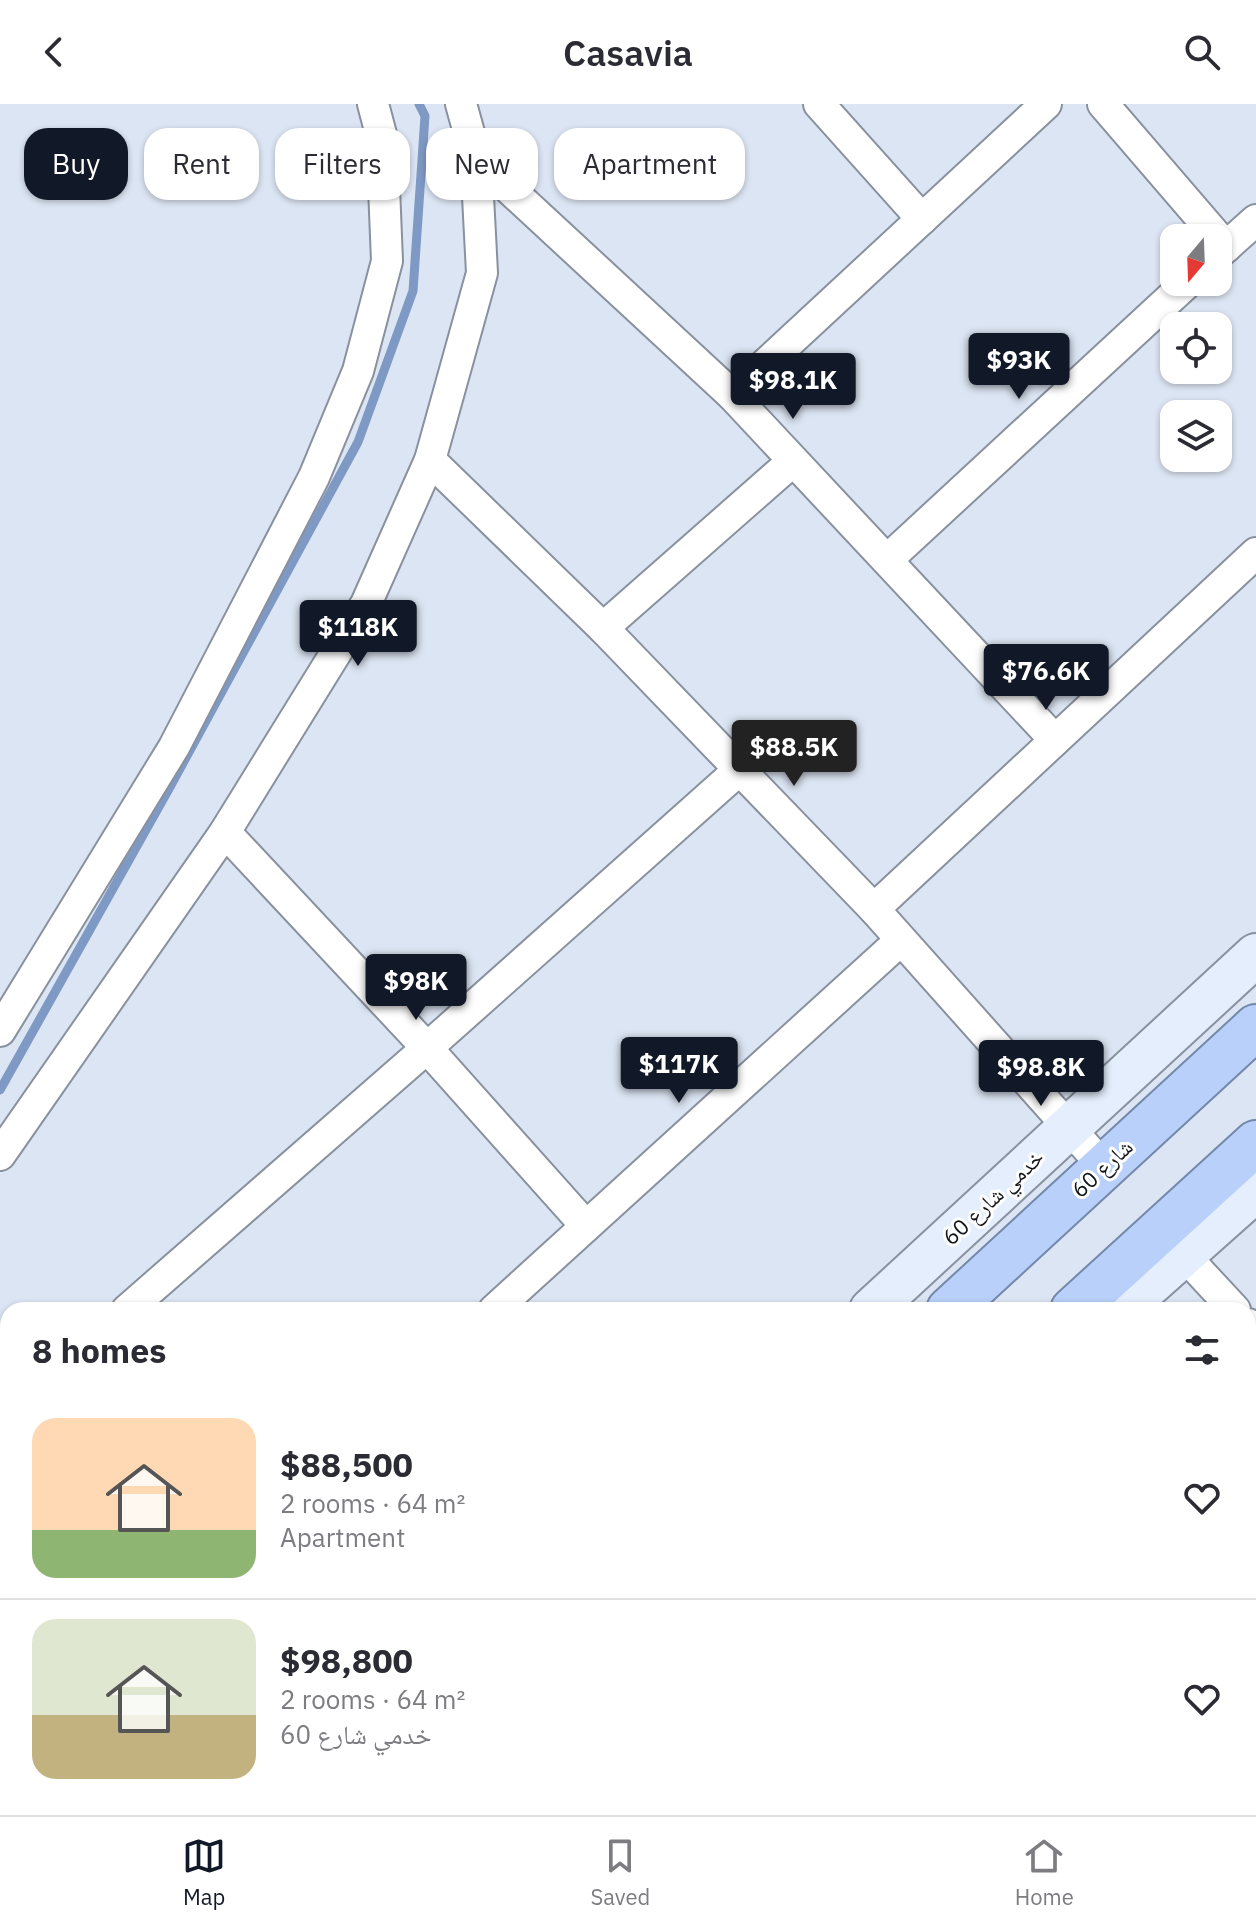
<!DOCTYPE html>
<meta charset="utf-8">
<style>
body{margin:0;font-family:"IBM Plex Sans","Noto Naskh Arabic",sans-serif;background:#f2f2f3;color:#2b2b33;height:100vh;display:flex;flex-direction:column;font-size:30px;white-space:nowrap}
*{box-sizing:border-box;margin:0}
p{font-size:26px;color:#7c7c81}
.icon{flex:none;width:44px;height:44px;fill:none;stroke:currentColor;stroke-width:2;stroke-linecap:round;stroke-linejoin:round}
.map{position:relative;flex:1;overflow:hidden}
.drawer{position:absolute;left:0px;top:1198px;width:1256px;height:514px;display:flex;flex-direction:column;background:#fff;border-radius:24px 24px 0 0;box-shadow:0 2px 6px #0004}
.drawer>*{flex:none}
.hud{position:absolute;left:24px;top:24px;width:800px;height:72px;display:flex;gap:16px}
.needle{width:52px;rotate:199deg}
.controls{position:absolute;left:1160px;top:120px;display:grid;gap:16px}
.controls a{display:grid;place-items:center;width:72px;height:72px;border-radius:16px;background:#fff;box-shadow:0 2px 6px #0004;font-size:40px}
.price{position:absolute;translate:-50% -68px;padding:0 18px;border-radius:8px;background:#111827;color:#fff;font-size:26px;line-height:52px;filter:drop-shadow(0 2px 4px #0008)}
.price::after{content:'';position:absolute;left:50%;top:48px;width:24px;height:18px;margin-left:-12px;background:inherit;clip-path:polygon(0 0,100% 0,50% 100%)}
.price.on{background:#222;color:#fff}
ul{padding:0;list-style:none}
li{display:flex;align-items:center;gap:24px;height:200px;padding:0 32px}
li+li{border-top:2px solid #e1e1e2}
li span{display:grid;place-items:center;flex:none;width:224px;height:160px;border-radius:24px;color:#555}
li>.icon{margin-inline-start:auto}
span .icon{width:96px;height:96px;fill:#fffc;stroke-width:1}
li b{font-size:34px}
h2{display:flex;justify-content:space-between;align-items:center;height:96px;padding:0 32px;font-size:34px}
.pill{padding:0 28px;border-radius:24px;background:#fff;box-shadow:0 2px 6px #0004;font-size:28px;line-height:72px}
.pill.on{background:#111827;color:#fff}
header{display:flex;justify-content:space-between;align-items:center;height:104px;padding:0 32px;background:#fff;font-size:36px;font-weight:600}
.dock{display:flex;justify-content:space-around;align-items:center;height:112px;border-top:2px solid #e1e1e2;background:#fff;font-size:22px;color:#7c7c81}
.dock a{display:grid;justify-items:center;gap:4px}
.dock .on{color:#111827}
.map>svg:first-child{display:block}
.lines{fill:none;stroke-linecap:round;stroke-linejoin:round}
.stream{stroke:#7e99c4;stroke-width:9}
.minor-casing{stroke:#89919e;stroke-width:34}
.secondary-casing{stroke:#89919e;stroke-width:46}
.trunk-casing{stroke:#7388ab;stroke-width:48}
.minor{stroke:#fff;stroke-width:30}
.secondary{stroke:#e4eefd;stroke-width:42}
.trunk{stroke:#b8d0fa;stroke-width:44}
.labels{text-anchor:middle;stroke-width:6;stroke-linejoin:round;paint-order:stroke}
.street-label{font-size:22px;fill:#13161b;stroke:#fff}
</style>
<header><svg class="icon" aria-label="back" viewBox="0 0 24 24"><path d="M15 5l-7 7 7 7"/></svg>Casavia<svg class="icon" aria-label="search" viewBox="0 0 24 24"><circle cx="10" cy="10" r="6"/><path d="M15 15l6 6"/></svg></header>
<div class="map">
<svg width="1256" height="1711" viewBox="0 0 1256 1711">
<rect width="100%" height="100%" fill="#dce5f3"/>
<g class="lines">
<polyline class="stream" points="0,986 170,683 358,338 413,187 425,12 419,0"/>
<g class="minor-casing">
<g id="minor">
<polyline points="819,0 922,115"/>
<polyline points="1103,0 1226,143"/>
<polyline points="476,54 732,291 1055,636"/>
<polyline points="1218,150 1256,116"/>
<polyline points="732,291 1046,0"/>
<polyline points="430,356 603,524 874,805 1104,1063"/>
<polyline points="887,456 1188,178"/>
<polyline points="603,524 793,357"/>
<polyline points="225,728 427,944 586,1122"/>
<polyline points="874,805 1256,449"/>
<polyline points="0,927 174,643 314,373 358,267 387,157 382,34 373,0"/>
<polyline points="0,1051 225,728 366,500 430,356 482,169 476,54 461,0"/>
<polyline points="1171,1137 1235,1206"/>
<polyline points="127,1206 427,944 739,666"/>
<polyline points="494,1206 901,836"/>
<polyline points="1248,1220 1256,1228"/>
<polyline points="0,1332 8,1324"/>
<polyline points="0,1661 8,1654"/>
<polyline points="1248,1673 1256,1666"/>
<polyline points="827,1704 833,1711"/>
<polyline points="1205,1711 1213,1704"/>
</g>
</g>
<g class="secondary-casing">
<g id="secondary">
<polyline points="871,1206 1256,851"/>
<polyline points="1121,1206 1256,1086"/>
<polyline points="326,1711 333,1704"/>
<polyline points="574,1711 581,1704"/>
</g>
</g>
<g class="trunk-casing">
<g id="trunk">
<polyline points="949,1206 1256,923"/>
<polyline points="1073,1206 1256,1039"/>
<polyline points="403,1711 411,1704"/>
<polyline points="517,1711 525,1704"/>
</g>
</g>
<use href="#minor" class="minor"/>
<use href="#secondary" class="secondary"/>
<use href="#trunk" class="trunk"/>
</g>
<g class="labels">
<g class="street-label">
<text transform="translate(1102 1064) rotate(-43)" y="8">شارع 60</text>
<text transform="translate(993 1093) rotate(-43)" y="8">خدمي شارع 60</text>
</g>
</g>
</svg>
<div class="controls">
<a><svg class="needle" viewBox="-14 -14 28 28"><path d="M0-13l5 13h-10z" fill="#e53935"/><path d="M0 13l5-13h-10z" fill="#7c7c81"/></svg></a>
<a><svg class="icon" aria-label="locate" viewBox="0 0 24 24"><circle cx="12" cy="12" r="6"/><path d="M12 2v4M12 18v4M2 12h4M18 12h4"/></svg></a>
<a><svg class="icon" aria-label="layers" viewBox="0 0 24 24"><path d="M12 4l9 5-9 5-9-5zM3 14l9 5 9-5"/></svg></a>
</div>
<b class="price" style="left:1019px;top:297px">$93K</b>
<b class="price" style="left:793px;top:317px">$98.1K</b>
<b class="price" style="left:358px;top:564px">$118K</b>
<b class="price" style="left:1046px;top:608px">$76.6K</b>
<b class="price on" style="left:794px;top:684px">$88.5K</b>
<b class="price" style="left:416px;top:918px">$98K</b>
<b class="price" style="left:679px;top:1001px">$117K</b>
<b class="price" style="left:1041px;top:1004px">$98.8K</b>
<div class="hud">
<a class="pill on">Buy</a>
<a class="pill">Rent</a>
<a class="pill">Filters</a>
<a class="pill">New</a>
<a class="pill">Apartment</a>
</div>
<section class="drawer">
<h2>8 homes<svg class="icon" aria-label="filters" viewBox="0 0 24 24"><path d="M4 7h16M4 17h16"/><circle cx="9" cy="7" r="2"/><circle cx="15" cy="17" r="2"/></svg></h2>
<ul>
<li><span style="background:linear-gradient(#ffd9b3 70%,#8fb573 0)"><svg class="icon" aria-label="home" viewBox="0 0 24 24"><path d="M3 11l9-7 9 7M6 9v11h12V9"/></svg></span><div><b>$88,500</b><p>2 rooms · 64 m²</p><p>Apartment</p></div><svg class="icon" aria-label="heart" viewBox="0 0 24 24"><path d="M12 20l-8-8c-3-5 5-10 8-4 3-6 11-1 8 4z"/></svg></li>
<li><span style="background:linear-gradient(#dfe7d0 60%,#c2b280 0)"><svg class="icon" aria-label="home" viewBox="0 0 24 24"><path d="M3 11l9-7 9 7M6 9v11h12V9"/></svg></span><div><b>$98,800</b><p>2 rooms · 64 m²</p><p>خدمي شارع 60</p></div><svg class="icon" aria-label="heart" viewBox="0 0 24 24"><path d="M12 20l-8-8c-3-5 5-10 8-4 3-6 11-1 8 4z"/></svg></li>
</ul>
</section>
</div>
<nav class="dock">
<a class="on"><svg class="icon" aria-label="map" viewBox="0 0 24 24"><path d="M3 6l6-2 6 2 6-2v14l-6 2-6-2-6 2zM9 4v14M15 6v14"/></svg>Map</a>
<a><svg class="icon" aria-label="saved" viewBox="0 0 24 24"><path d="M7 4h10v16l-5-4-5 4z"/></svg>Saved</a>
<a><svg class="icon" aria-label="home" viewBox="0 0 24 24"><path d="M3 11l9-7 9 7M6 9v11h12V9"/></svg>Home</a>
</nav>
